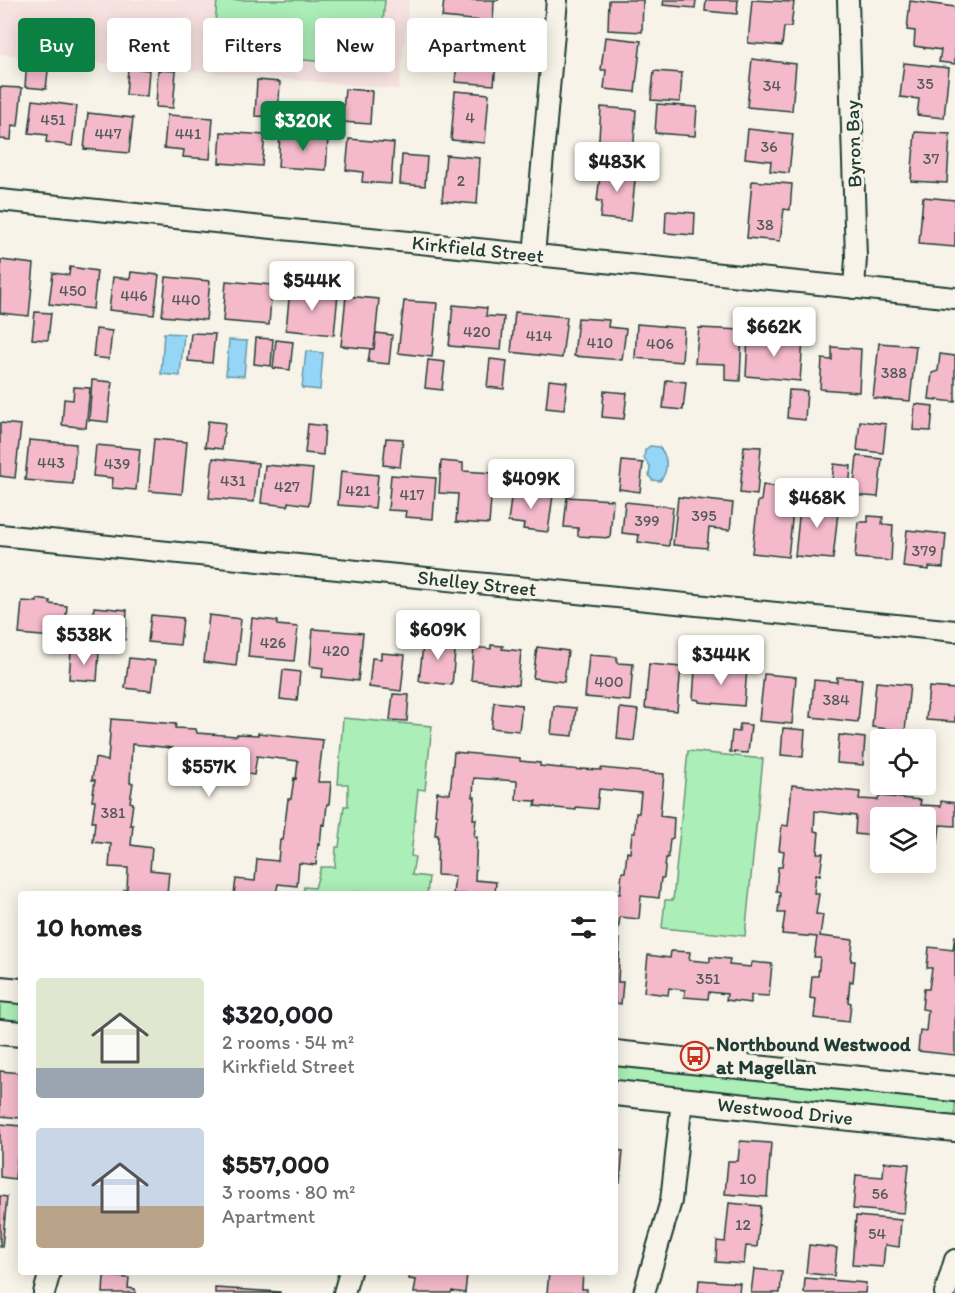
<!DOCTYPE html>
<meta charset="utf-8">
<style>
body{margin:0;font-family:Itim,sans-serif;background:#f2f2f2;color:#202124;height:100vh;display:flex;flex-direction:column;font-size:22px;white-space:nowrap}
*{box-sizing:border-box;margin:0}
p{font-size:20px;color:#757577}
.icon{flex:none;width:33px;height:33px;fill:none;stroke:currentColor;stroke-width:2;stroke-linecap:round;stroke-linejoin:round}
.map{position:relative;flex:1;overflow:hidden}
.side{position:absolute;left:18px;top:891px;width:600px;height:384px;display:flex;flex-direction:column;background:#fff;border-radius:6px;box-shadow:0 3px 15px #0003}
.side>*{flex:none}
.banner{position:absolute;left:18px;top:18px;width:600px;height:54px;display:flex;gap:12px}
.controls{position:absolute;left:870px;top:729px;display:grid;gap:12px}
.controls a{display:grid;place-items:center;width:66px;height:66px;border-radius:6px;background:#fff;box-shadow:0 3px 15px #0003;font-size:30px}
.price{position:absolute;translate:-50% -51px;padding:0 14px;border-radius:6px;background:#fff;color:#222;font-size:20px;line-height:39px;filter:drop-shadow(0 2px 3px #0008)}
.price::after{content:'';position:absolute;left:50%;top:36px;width:18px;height:14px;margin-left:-9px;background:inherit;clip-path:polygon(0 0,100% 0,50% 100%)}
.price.on{background:#0b8043;color:#fff}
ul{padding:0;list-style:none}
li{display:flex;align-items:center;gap:18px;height:150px;padding:0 18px}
li span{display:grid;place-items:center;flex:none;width:168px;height:120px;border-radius:6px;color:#555}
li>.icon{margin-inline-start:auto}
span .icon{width:72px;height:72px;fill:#fffc;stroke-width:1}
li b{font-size:26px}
h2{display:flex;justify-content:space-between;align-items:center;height:72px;padding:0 18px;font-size:26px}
.pill{padding:0 21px;border-radius:6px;background:#fff;box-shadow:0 3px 15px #0003;font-size:21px;line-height:54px}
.pill.on{background:#0b8043;color:#fff}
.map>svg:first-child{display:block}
.built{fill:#f6e2e0}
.green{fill:#aceeb7;stroke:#669676;stroke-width:1.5}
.water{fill:#95d6f6;stroke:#6699a8;stroke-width:1.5}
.building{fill:#f4bacc;stroke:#1f3d34;stroke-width:1.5}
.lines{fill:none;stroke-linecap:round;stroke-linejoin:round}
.minor-casing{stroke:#1f3d34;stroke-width:24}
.tertiary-casing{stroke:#1f3d34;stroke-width:28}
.minor{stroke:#f7f3e8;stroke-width:20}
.tertiary{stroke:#f7f3e8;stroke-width:24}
.labels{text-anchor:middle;stroke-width:6;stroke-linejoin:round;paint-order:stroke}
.number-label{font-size:16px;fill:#545c5a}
.street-label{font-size:20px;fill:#1f3d34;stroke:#f7f3e8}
.poi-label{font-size:20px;font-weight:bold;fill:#1f3d34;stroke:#f7f3e8;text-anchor:start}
</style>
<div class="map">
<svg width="955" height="1293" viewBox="0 0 955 1293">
<rect width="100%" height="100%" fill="#f7f3e8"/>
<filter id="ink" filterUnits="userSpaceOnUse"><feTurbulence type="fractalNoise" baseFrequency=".0167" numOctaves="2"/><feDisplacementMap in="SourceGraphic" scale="12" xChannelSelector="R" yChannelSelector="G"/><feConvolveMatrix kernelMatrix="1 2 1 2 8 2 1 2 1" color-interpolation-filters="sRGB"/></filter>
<g filter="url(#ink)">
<polygon class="built" points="0,0 409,0 399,89 0,54"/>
<g class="green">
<polygon points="217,0 385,0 380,55 360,66 213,50"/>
<polygon points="343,718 432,726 425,790 418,789 411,856 415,857 412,875 429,877 427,894 351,892 350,894 303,894 304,887 315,888 321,867 335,867 336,847 339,847 344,806 348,806 348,784 338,784"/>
<polygon points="688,751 763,759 745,936 662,928 665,900 673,900"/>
<polygon points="0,989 21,991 21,1034 0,1032"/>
<polygon points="615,1053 955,1089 955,1129 615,1093"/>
</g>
<g class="water">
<polygon points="164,333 184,334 180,376 161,374"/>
<polygon points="229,340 247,341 244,376 226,375"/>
<polygon points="306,351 323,353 320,390 302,388"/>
<path d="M650,446l9,1c9,9 10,24 1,34l-8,-1 -3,-5 1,-8 -6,-9 1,-8z"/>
</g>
<g class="building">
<polygon points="444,0 499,0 494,1 493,22 442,17"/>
<polygon points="609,0 643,0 642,32 608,30"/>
<polygon points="664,0 696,0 695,8 663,5"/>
<polygon points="706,0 738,0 737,14 705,11"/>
<polygon points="752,0 794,2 791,27 784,27 782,46 748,43"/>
<polygon points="910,1 955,7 955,64 939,62 941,50 914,46 915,31 907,30"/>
<polygon points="460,34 492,37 490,53 497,53 494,85 455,82"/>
<polygon points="605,37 641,41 635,92 604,89 606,70 601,70"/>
<polygon points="752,59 796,64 792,111 747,107"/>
<polygon points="27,60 49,62 46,89 25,87"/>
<polygon points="904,63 949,68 944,118 917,115 919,99 900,97"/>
<polygon points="128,68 149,70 147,96 126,95"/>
<polygon points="158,70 176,71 173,108 156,107"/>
<polygon points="654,71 682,73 680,102 651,100"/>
<polygon points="257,80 280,82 278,117 255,116"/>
<polygon points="0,87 22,88 18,126 12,125 11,140 0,139"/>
<polygon points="345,89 372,91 370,124 342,122"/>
<polygon points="455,91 489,94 485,143 451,140"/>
<polygon points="33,100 77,106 72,146 46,142 47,135 29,133"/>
<polygon points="657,104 697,107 695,136 655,133"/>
<polygon points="601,107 636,110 633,157 598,154"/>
<polygon points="88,113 133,118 129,153 84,149"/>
<polygon points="167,115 213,118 210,159 183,157 184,150 164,148"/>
<polygon points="748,129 793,134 789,173 770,171 771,161 745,158"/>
<polygon points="221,132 265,135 262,166 219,163"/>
<polygon points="915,132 950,134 947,183 911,181"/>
<polygon points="280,135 328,138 326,170 278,167"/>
<polygon points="349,139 394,143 391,184 362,182 363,172 346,170"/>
<polygon points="402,155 427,157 425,186 400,184"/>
<polygon points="446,155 480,158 477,204 442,201"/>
<polygon points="601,166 636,170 631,221 600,218 602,201 597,201"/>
<polygon points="752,181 792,184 790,210 784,209 780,241 747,238"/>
<polygon points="923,197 955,200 955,247 919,244"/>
<polygon points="666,211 695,213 694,235 665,233"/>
<polygon points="1,260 34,264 29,316 0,313"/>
<polygon points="70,267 97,271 93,309 49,304 53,273 69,275"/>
<polygon points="131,272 159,275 154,315 109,310 113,277 130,279"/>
<polygon points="166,277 210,281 206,320 162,316"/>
<polygon points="226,281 272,285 269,325 223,321"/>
<polygon points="290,289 338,294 334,335 286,330"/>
<polygon points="346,296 379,299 374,349 341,346"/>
<polygon points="404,301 437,303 432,357 398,353"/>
<polygon points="453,305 487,308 486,316 504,317 501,350 449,346"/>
<polygon points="35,312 51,313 48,340 32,339"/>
<polygon points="515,312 567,317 562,358 511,352"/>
<polygon points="578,318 609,320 608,327 626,329 622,360 574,356"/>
<polygon points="637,324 684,328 682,362 635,358"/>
<polygon points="699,328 742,330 740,381 725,380 725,364 695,363"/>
<polygon points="96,329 112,331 109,359 93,357"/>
<polygon points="191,333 215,334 212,363 188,361"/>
<polygon points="376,333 392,335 389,364 368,362 370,349 374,349"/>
<polygon points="748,336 803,340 800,381 746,376"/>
<polygon points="256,338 273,339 271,366 254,364"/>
<polygon points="276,340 293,342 290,370 273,368"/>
<polygon points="879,343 916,346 910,401 873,398"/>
<polygon points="832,347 861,349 859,392 820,389 822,359 832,360"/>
<polygon points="940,354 955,356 955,402 929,399 932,373 938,371"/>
<polygon points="490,359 507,361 504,389 487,387"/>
<polygon points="428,360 445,362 442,390 425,388"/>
<polygon points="92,380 112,382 108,422 89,420"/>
<polygon points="549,380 567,382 564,410 546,408"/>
<polygon points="666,380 686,382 683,410 663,408"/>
<polygon points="74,387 90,388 86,428 62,425 64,399 73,400"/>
<polygon points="789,390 807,391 805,420 787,418"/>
<polygon points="604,391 627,393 624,419 602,417"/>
<polygon points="915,404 933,406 931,431 913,430"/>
<polygon points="208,421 225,423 222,449 205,447"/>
<polygon points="860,421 886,424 883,453 857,450"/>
<polygon points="0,423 21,425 15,478 0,476"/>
<polygon points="308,424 325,426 323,455 305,453"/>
<polygon points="386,438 403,439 400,467 383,465"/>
<polygon points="154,439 187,442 182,494 149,491"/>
<polygon points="29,440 76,444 73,484 25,480"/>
<polygon points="96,445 140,449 136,490 112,488 113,478 93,476"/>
<polygon points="744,446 761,447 757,495 740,493"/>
<polygon points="857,456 882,459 878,497 853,495"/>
<polygon points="213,458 258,463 254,502 209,498"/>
<polygon points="441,461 463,463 463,471 493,473 489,524 456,522 458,494 439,493"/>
<polygon points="622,461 643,463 640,492 619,489"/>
<polygon points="834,464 851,466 849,490 831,489"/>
<polygon points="265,465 313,469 309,505 288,502 288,506 261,503"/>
<polygon points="341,471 378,475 375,508 338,505"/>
<polygon points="391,475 436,478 433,519 405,517 406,511 388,510"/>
<polygon points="763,485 779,487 778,500 794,502 788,557 752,553 758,501 761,501"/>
<polygon points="512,491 553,495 548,532 523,529 524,524 508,522"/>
<polygon points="567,497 613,500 610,538 578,536 578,528 564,527"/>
<polygon points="678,497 733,503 730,530 709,528 707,548 673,545"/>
<polygon points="801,498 839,502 833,559 795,556"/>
<polygon points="625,502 673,507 669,546 638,542 639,535 622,533"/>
<polygon points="868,516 883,517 882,524 893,525 891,561 855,558 858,522 868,522"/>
<polygon points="907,530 946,534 943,568 929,567 929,570 903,567"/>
<polygon points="37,599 50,601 50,604 67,606 64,638 19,634 22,601 37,602"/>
<polygon points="94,607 127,610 125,640 122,640 121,648 100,646 100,638 91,637"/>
<polygon points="151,615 183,618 180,645 148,642"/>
<polygon points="209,615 241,619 236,666 204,662"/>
<polygon points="252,618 277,621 277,625 298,627 294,661 248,657"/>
<polygon points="313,629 363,633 358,681 322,677 323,668 310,666"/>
<polygon points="424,637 456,641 452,685 419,681"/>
<polygon points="491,645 503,646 502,649 521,651 518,685 471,680 474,647 491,649"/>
<polygon points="537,647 568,651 564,682 533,678"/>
<polygon points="71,650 99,652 97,681 69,679"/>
<polygon points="381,653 405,655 401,691 369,687 372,658 381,659"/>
<polygon points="589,655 617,657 617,663 633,664 630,701 585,697"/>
<polygon points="129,658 155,661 151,691 125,688"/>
<polygon points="649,664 681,667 677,711 645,708"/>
<polygon points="720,667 747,669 744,706 699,702 699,700 693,699 695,670 720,671"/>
<polygon points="283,670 300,672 297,701 280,699"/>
<polygon points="764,674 796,677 792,724 759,721"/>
<polygon points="837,677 862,679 858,722 811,717 814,680 837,682"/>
<polygon points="876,682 910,685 905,731 872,727"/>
<polygon points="929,687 955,689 955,722 926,720"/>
<polygon points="393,694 409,695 407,721 390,720"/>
<polygon points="494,702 522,705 519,731 491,728"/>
<polygon points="554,706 576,708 573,736 551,734"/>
<polygon points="620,708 638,710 634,741 617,739"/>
<polygon points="111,719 176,724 175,728 196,729 197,733 237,736 237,734 258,735 258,733 323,740 318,782 331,782 329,804 327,804 325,825 322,824 320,845 318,844 316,865 299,863 297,886 278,884 276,894 234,894 236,879 255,881 257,859 278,861 280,840 283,840 288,799 291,799 294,778 296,779 298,761 257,756 254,775 234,772 234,775 192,770 192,767 172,766 173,748 132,744 130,783 133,783 130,802 133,803 130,825 133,825 131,845 152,848 150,870 169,872 167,894 123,894 124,890 127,890 128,868 109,867 111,844 93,842 95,822 92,822 95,801 92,801 95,780 92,780 95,758 108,761"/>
<polygon points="740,724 751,725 748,753 730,752 732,731 739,732"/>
<polygon points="783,728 805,730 803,757 781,755"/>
<polygon points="839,735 865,738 863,765 837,763"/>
<polygon points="454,752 520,758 520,761 540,763 540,766 581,770 581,769 601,770 601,768 664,774 660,816 674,818 673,838 670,839 668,858 666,858 664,878 661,878 659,898 641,896 639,919 620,917 617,939 620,939 618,982 623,982 621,1004 615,1003 615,894 599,894 599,892 620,894 622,872 625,872 627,852 630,853 632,833 635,833 636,813 639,813 641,793 599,789 597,809 576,807 576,810 535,806 536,801 516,800 517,781 474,778 473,797 475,797 473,819 476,819 474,837 477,837 475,880 496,882 495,894 453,894 455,876 437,875 438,835 435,835 437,815 435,814 437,792 450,794"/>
<polygon points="792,785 860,792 859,799 878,800 879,796 921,800 920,805 941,806 941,801 955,803 955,826 940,825 938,843 926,842 926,818 880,818 880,831 874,831 874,836 855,834 856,816 815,811 814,831 819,832 817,853 823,853 820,875 816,874 814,894 819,894 816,914 823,915 820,936 853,940 851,961 855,961 853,982 850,981 848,1002 851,1003 849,1022 814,1018 816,999 810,998 812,976 818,976 820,957 814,957 817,937 782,934 785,913 778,913 780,892 776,891 778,867 782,867 784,851 779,850 782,825 788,826"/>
<polygon points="955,935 955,1055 918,1051 920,1030 926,1031 928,1010 922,1009 924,989 929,989 932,968 927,968 929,947 953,950"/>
<polygon points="671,951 690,952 689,960 710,962 710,957 730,959 729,965 751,967 752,962 772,964 769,996 751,995 751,1003 726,1000 727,994 709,992 708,999 684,997 685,990 669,988 668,995 644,992 648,955 670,958"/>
<polygon points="0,1071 21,1073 21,1118 0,1116"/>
<polygon points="0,1124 21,1126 21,1159 17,1159 15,1179 0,1177"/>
<polygon points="615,1125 617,1126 615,1150 623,1151 620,1182 615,1181"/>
<polygon points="740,1141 771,1143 767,1197 725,1194 728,1161 738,1161"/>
<polygon points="884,1162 909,1164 904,1213 853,1209 856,1175 883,1177"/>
<polygon points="0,1196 7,1197 2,1247 0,1247"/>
<polygon points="729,1203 761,1206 757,1247 746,1246 744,1264 716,1262 717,1241 725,1242"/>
<polygon points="856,1216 901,1220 899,1247 885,1245 883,1267 852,1265"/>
<polygon points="809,1245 837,1248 834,1276 806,1273"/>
<polygon points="754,1269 782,1272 780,1293 751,1293"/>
<polygon points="410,1272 467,1274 465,1293 452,1291 451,1293 414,1293 416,1280 409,1279"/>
<polygon points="549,1272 583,1272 582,1289 587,1289 587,1293 547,1293"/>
<polygon points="104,1276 129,1278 128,1288 135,1289 136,1293 103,1293"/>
<polygon points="805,1278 866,1283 865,1293 804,1293"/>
<polygon points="699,1280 740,1283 739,1293 698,1293"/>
<polygon points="215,1288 280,1292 280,1293 215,1293"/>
</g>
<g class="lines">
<g class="minor-casing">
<g id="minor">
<polyline points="848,0 856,258 854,288"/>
<polyline points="0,200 955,298"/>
<polyline points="534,255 557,0"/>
<polyline points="0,535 955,631"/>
<polyline points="44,1293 50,1272"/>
<polyline points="344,1293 350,1272"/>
<polyline points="644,1293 671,1201 682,1100"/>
<polyline points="945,1293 955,1260"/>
</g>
</g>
<g class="tertiary-casing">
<g id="tertiary">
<polyline points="0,989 21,991"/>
<polyline points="0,1032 21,1034"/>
<polyline points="615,1053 955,1089"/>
<polyline points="615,1093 955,1129"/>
</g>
</g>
<use href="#minor" class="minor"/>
<use href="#tertiary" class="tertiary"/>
</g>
</g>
<defs>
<g id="bus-ring" transform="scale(1.5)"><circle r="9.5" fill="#f7f3e8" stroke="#c8321e" stroke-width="1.5"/><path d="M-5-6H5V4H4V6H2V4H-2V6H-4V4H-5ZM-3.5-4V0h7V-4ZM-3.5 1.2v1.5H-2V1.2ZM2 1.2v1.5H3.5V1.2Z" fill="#c8321e"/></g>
</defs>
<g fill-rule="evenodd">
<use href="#bus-ring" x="695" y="1056"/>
</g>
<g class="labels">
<g class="number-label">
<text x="925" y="89">35</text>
<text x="772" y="91">34</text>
<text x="470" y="123">4</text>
<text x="53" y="125">451</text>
<text x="108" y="139">447</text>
<text x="188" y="139">441</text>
<text x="769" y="152">36</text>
<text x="931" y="164">37</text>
<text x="461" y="186">2</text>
<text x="765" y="230">38</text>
<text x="73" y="296">450</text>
<text x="134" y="301">446</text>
<text x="186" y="305">440</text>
<text x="477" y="337">420</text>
<text x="539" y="341">414</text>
<text x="600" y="348">410</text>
<text x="660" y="349">406</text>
<text x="894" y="378">388</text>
<text x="51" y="468">443</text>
<text x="117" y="469">439</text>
<text x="233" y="486">431</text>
<text x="287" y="492">427</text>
<text x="358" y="496">421</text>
<text x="412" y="500">417</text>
<text x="704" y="521">395</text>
<text x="647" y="526">399</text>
<text x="924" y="556">379</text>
<text x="273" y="648">426</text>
<text x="336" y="656">420</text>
<text x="609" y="687">400</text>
<text x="836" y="705">384</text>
<text x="113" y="818">381</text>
<text x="708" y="984">351</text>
<text x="748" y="1184">10</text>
<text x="880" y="1199">56</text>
<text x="743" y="1230">12</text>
<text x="877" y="1239">54</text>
</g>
<g class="street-label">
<text transform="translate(853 144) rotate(-92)" y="7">Byron Bay</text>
<text transform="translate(478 249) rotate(6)" y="7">Kirkfield Street</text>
<text transform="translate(477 583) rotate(6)" y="7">Shelley Street</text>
<text transform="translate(785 1111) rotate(6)" y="7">Westwood Drive</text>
</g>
<g class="poi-label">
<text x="716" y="1051">Northbound Westwood<tspan x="716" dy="23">at Magellan</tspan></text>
</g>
</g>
</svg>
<div class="controls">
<a><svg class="icon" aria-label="locate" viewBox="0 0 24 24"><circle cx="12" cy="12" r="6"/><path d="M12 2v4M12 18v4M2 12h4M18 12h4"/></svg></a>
<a><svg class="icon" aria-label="layers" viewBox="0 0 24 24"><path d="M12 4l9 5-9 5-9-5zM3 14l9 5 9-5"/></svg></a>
</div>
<b class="price on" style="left:303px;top:152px">$320K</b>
<b class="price" style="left:617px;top:193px">$483K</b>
<b class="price" style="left:312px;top:312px">$544K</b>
<b class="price" style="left:774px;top:358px">$662K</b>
<b class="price" style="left:531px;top:510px">$409K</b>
<b class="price" style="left:817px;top:529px">$468K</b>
<b class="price" style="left:438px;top:661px">$609K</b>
<b class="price" style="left:84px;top:666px">$538K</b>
<b class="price" style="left:721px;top:686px">$344K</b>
<b class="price" style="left:209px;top:798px">$557K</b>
<div class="banner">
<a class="pill on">Buy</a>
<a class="pill">Rent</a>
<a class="pill">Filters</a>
<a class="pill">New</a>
<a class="pill">Apartment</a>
</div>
<section class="side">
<h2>10 homes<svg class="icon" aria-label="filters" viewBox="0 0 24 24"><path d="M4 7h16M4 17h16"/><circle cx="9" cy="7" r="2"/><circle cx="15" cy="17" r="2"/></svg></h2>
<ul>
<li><span style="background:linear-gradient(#dfe7d0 75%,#9aa5b1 0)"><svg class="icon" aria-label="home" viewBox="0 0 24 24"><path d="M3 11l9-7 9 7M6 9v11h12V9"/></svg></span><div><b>$320,000</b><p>2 rooms · 54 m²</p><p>Kirkfield Street</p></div></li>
<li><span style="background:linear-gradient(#c9d6e8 65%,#b9a48a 0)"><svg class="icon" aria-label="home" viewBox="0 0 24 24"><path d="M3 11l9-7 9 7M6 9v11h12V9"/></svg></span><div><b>$557,000</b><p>3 rooms · 80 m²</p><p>Apartment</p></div></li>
</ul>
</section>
</div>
